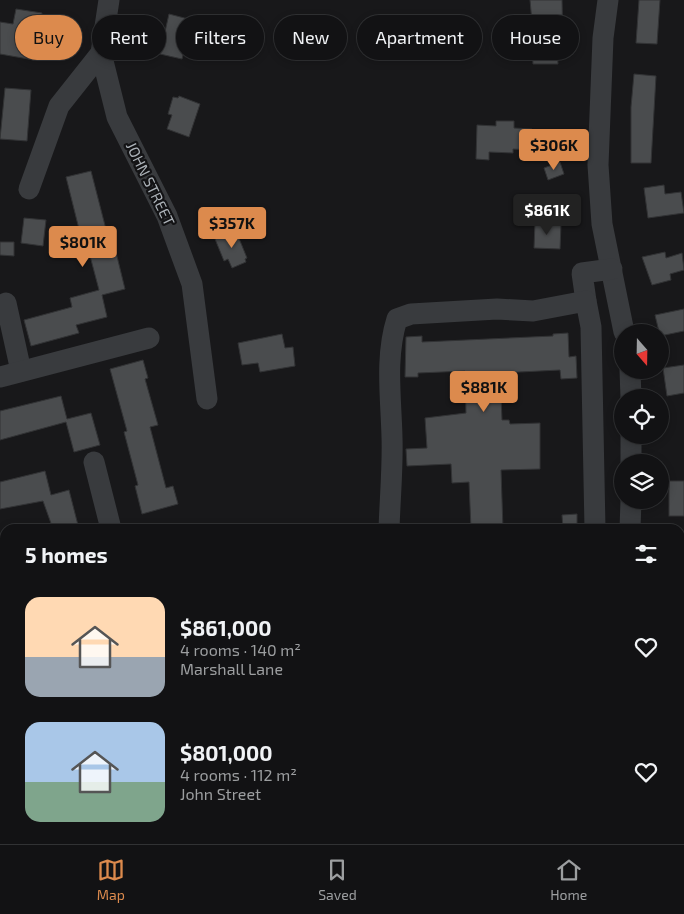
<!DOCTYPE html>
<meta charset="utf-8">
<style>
body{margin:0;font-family:"Exo 2",sans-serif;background:#1f2022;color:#f1f3f6;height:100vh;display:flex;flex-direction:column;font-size:19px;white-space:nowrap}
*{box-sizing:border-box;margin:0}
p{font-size:16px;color:#9c9ea0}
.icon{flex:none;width:28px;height:28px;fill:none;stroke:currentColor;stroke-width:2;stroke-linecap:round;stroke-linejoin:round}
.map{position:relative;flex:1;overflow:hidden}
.drawer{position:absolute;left:0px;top:524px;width:685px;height:321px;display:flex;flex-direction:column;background:#121214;border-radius:15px 15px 0 0;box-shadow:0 2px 8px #0003,0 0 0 1px #313234}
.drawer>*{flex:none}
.hud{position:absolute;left:15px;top:15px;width:655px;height:45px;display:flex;gap:10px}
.needle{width:32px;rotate:160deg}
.buttons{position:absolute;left:614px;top:324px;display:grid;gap:10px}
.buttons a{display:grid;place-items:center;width:55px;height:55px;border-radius:50%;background:#121214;box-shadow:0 2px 8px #0003,0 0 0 1px #313234;font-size:25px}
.price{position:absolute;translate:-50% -42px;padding:0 11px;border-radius:5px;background:#dc8a4d;color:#111;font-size:16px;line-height:32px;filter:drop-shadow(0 1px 2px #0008)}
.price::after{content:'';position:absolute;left:50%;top:30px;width:15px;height:11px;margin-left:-8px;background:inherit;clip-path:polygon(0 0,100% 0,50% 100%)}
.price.selected{background:#222;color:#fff}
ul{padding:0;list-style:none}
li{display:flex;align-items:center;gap:15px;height:125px;padding:0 25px}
li span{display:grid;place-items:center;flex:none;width:140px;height:100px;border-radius:15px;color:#555}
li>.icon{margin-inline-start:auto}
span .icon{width:60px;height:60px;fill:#fffc;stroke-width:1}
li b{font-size:21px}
h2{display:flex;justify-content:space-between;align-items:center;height:60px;padding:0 25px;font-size:21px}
.chip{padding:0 18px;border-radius:22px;background:#121214;box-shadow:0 2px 8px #0003,0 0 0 1px #313234;font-size:18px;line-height:45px}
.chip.selected{background:#dc8a4d;color:#111}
.dock{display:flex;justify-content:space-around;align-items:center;height:70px;border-top:1px solid #313234;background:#121214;font-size:14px;color:#9c9ea0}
.dock a{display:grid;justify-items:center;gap:2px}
.dock .selected{color:#dc8a4d}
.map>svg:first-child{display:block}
.building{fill:#4a4c4e;stroke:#323335}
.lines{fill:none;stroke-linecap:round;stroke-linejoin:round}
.minor{stroke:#393b3e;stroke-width:21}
.labels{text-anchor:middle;stroke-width:4.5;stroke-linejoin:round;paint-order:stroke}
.street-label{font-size:15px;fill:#acb2b8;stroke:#131315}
</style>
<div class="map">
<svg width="684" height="844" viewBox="0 0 684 844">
<rect width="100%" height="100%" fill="#18181a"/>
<g class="building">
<polygon points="530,0 562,0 563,45 557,45 558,64 533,64 532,47 528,47 527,22 532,22"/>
<polygon points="639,0 660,0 657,44 636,43"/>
<polygon points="16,9 42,13 34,60 0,54 0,22 13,24"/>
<polygon points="169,14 192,20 182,59 160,54"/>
<polygon points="634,74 656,76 651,163 631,163 631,107"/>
<polygon points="5,88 31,90 27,141 0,139"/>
<polygon points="179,96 200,104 189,137 167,129 172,115 168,114 173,97 178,98"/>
<polygon points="496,121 514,121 514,128 532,129 532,150 513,149 513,153 489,152 489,160 476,159 477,125 496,126"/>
<polygon points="560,162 564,174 548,180 544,168"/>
<polygon points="91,171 110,245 114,244 125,289 102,295 107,317 76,325 79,333 31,346 24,320 72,307 70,298 99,290 89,252 85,253 66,177"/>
<polygon points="664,185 665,194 681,192 684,213 648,218 644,188"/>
<polygon points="24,218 46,220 43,246 21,243"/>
<polygon points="535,223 561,224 560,249 534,248"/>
<polygon points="236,231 247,258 245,259 246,262 232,268 228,259 224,261 215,239"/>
<polygon points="0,242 14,242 14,256 0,255"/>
<polygon points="665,252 666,258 682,253 684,270 670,274 671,280 652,285 642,257"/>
<polygon points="684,309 684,331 660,336 655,315"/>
<polygon points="568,333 569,357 576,356 577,378 561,379 560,370 500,373 502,420 509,420 510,424 540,423 540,469 501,470 503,529 471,529 469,482 452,483 451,464 407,466 406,449 427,448 425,418 466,413 465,371 418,373 418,377 405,377 406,337 422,336 422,342 553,336 553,334"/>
<polygon points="282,334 285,348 293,347 295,366 260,372 258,363 242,365 238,343"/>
<polygon points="143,360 148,378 145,379 158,425 150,427 166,488 173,486 178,504 142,514 135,486 138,485 124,432 127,431 110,369"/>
<polygon points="684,365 684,393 667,396 663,368"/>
<polygon points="61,396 67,419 91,413 100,445 74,452 66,422 0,440 0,411"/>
<polygon points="45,471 51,495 69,490 79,529 53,529 43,501 0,509 0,482"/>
<rect x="669" y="481" width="15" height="35"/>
<polygon points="577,514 577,529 563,529 562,515"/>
</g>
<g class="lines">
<g class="minor">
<polyline points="109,0 101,53 117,117 167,216 192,284 207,399"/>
<polyline points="608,0 603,38 598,165 602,224 624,332"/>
<polyline points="29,189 59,106 101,53"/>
<polyline points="586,301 582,273 612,269"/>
<polyline points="6,303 21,371"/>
<polyline points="630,370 631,398"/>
<polyline points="0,377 149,338"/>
<polyline points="94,462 111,529"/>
<polyline points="631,462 631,435"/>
<path d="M389,529c1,-31 4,-62 3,-92 -1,-40 -7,-80 5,-118l14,-5 86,-5 36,2 53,-10 5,26 4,202"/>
<polyline points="630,529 631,500"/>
<polyline points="0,552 5,551"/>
<polyline points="218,844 234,840"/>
<polyline points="364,844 364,840"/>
<polyline points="626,844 626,840"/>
</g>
</g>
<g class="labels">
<g class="street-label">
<text transform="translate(150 184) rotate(64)" y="5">JOHN STREET</text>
</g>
</g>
</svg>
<div class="buttons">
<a><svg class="needle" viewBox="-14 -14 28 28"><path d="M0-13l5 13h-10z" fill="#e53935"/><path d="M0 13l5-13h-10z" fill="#9c9ea0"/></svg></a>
<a><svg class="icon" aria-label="locate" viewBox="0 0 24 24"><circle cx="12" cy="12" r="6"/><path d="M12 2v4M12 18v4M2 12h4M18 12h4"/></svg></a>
<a><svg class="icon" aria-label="layers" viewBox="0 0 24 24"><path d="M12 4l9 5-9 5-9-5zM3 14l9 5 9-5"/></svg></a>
</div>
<b class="price" style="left:554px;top:171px">$306K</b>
<b class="price selected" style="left:547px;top:236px">$861K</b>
<b class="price" style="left:232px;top:249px">$357K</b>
<b class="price" style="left:83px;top:268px">$801K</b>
<b class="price" style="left:484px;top:413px">$881K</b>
<div class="hud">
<a class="chip selected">Buy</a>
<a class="chip">Rent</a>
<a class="chip">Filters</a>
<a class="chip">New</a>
<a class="chip">Apartment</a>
<a class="chip">House</a>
</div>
<section class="drawer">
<h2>5 homes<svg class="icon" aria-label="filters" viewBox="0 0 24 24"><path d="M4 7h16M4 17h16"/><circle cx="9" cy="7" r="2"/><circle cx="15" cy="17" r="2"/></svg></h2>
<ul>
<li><span style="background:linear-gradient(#ffd9b3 60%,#9aa5b1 0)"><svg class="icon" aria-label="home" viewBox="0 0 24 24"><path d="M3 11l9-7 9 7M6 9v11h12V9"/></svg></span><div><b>$861,000</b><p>4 rooms · 140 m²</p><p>Marshall Lane</p></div><svg class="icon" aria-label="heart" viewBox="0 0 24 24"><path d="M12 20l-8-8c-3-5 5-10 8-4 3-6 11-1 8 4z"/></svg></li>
<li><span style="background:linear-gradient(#a9c7e8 60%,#7fa58c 0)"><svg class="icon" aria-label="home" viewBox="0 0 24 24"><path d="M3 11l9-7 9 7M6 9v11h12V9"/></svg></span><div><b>$801,000</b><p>4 rooms · 112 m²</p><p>John Street</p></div><svg class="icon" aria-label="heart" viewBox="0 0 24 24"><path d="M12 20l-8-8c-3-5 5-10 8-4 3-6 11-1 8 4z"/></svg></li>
</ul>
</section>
</div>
<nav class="dock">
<a class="selected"><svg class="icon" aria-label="map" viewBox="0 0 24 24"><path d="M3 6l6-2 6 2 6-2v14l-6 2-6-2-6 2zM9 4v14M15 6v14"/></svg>Map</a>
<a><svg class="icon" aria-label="saved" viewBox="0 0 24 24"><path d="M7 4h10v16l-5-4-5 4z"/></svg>Saved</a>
<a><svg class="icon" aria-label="home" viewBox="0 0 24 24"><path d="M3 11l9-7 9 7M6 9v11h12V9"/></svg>Home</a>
</nav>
